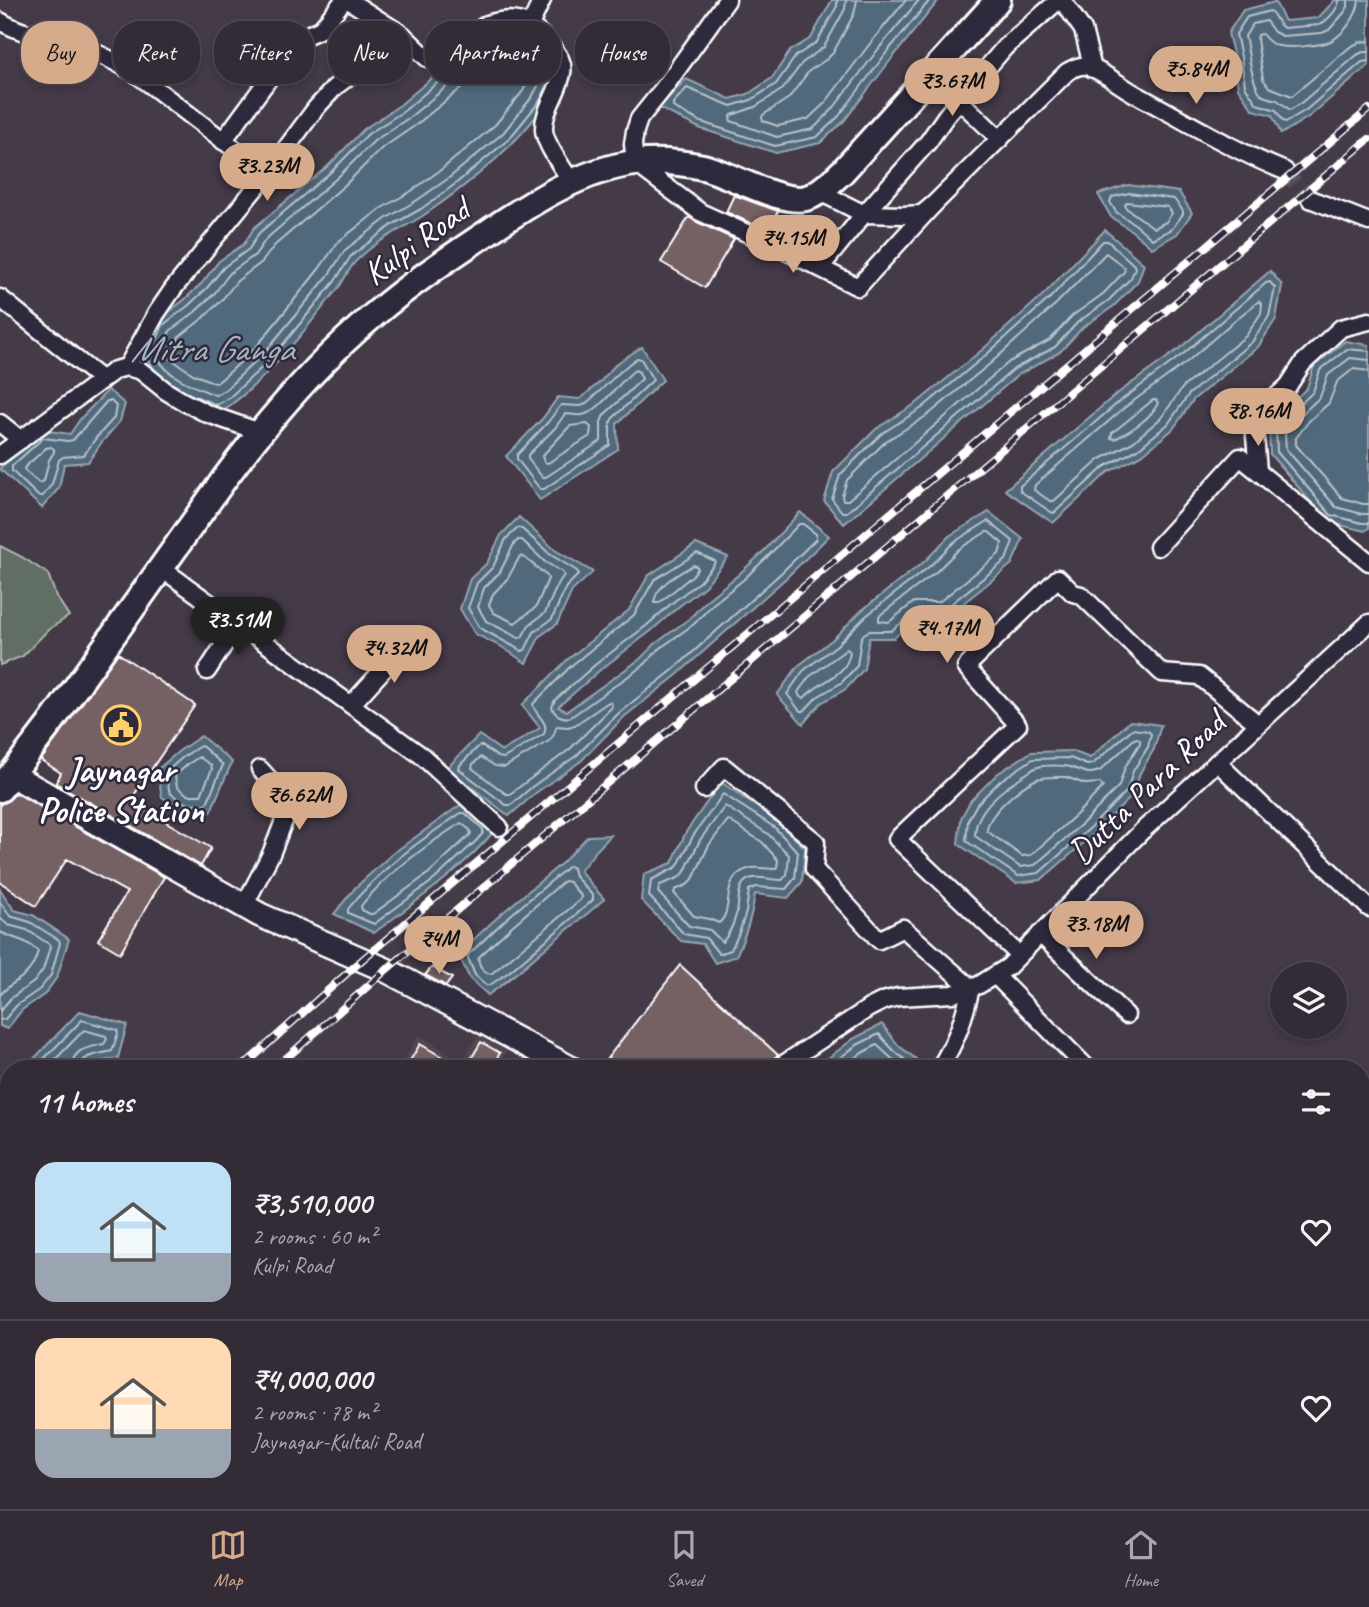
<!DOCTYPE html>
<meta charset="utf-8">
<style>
body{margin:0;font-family:Caveat,sans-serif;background:#3e3842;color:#f1f3f6;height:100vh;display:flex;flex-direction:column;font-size:26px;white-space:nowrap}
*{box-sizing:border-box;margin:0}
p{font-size:23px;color:#a9a7ad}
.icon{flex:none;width:38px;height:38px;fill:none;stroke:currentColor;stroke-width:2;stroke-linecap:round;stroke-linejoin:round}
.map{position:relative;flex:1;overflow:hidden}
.panel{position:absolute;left:0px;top:1060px;width:1370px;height:450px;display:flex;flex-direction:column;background:#332c36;border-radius:28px 28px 0 0;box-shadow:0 4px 10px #0003,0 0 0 2px #4e4851}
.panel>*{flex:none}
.guide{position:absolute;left:21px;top:21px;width:700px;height:63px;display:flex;gap:14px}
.controls{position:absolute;left:1270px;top:962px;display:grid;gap:14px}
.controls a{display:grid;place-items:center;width:77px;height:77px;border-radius:50%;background:#332c36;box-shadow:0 4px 10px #0003,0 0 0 2px #4e4851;font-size:35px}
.price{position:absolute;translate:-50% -60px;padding:0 16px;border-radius:24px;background:#d6ab8b;color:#111;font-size:23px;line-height:46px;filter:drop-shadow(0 2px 4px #0008)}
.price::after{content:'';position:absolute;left:50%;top:42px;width:21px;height:16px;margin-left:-10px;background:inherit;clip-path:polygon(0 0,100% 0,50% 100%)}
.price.active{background:#222;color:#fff}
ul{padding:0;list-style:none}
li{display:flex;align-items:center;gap:21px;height:175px;padding:0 35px}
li+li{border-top:2px solid #4e4851}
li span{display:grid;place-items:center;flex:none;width:196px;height:140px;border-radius:21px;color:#555}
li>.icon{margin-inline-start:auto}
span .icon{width:84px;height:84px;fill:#fffc;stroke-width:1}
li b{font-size:30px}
h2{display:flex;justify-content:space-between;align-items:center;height:84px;padding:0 35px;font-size:30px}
.tag{padding:0 24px;border-radius:28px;background:#332c36;box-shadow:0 4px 10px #0003,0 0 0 2px #4e4851;font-size:24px;line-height:63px}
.tag.active{background:#d6ab8b;color:#111}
.dock{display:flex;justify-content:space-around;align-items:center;height:98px;border-top:2px solid #4e4851;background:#332c36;font-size:19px;color:#a9a7ad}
.dock a{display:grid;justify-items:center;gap:4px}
.dock .active{color:#d6ab8b}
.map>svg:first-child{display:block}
.built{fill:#534550}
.green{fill:#616e63;stroke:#b0b6b1;stroke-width:2}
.water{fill:#51697b;stroke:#97a5b0;stroke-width:2}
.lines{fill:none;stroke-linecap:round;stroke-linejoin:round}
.shore{stroke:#b9c3ca;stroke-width:2}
.building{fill:#756063;stroke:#fff;stroke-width:2}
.minor-tunnel{stroke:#574e5a;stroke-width:16;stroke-dasharray:16 8;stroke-linecap:butt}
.minor-casing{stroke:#fff;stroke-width:21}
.secondary-casing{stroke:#fff;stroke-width:28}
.primary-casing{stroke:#fff;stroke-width:30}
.minor{stroke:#2f2a3d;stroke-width:16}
.secondary{stroke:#2f2a3d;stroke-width:23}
.primary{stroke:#2f2a3d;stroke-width:24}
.rail-casing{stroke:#fff;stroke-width:8}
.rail{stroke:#2f2a3d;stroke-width:5;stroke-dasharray:16;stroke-linecap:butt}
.labels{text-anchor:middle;stroke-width:5;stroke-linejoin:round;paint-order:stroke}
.street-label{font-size:35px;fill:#fff;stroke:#2f2a3d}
.poi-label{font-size:35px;font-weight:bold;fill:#fff;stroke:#2f2a3d}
.water-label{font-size:37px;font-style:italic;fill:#a8b4bd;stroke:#2f2a3d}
</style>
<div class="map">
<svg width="1369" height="1509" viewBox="0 0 1369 1509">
<rect width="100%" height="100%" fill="#443a48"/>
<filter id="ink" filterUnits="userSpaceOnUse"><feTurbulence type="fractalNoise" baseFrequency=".0143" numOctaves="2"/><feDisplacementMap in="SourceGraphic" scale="14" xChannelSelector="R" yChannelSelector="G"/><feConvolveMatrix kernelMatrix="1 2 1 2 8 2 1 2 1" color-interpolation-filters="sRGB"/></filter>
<g filter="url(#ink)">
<polygon class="built" points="479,1034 507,1051 496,1069 398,1069 419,1035 462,1061"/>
<polygon class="green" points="0,546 22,557 48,574 56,596 69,616 48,630 23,656 0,665"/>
<g class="water">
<polygon points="832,0 939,0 893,57 844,121 820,143 776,153 699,128 659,108 686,79 730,99 748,94 772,78 790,51 811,38"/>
<polygon points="1335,0 1369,0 1369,65 1310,116 1281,134 1272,115 1253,110 1238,88 1234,58 1228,33 1243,10 1275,2 1285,21 1318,18"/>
<path d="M508,28l26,7c10,17 23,32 20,53 -2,11 -13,23 -20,31 -30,37 -68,67 -107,94 -24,16 -50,27 -71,48 -7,7 -11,18 -17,26 -36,45 -71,94 -120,126l-66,-34 -13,-17 17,-41 27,-21 18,-17 17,-22 25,-17 10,-16 74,-62 36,-37 36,-24 40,-34 29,-29z"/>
<polygon points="1128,185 1179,192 1192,213 1177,234 1152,248 1132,231 1111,217 1098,194"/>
<polygon points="1105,230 1144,264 1138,281 1114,306 1083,327 1060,352 1018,375 844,524 824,501 833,472 876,429 918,402 982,350 1045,293"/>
<polygon points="1270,271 1282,285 1276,319 1258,347 1194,399 1173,429 1142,455 1108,472 1053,523 1005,490 1114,396 1179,349"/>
<polygon points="1345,341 1369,345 1369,528 1365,531 1328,522 1270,454 1269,426 1291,403 1307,388 1314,366"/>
<polygon points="642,347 663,380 617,424 618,449 540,500 506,456 543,418 558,397 580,399 600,382 617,363"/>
<polygon points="108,390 125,404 120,421 102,442 88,462 64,464 59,488 42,508 0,469 0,468 41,430 70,434 81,418"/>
<polygon points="800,512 829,536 786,578 677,675 624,717 581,761 537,792 509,816 447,768 479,735 502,751 540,728 522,705 567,660 629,610 648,576 696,544 728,557 705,586 677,608 651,631 600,670 558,707 567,711 640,659 655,644 690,618 708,599 738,575 762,553"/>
<polygon points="989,512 1023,539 1012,564 944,619 919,616 894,638 869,638 864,669 846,689 821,703 803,724 777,695 798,666 833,639 861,611 925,561 949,536"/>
<polygon points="519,517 555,550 593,572 572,591 557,624 540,636 526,663 502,647 475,634 460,609 470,579 487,563 501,535"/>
<polygon points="1130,721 1161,725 1154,749 1140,773 1134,794 1094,834 1041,880 1016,883 958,844 961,818 971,800 997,774 1031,752 1072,751 1090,758"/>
<polygon points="201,736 232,762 210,813 182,810 162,797 157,770 179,751"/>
<path d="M721,782l57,40 27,26 -3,34 -14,16 -33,-4c-3,23 -9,41 -19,62l-21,7 -12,-19 -22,-3 -40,-41 3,-26 28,-11 14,-31z"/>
<path d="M463,803l32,27c-34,41 -79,71 -121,103l-40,-19 21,-26 37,-34z"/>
<path d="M611,835l-16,17 -15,19 24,28c-14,13 -28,24 -43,36 -24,20 -47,42 -73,60l-18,-16 -12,-25 43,-40 61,-51 26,-27z"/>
<polygon points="0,889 14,910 33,915 69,939 57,977 45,994 22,1010 7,1029 0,1026"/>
<polygon points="80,1011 127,1025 118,1058 89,1064 85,1069 24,1069"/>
<polygon points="882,1024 899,1046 916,1059 917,1069 814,1069 853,1039"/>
<polygon points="0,1081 9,1086 9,1168 0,1179"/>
<polygon points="174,1502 305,1502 299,1507 300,1509 179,1509"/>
</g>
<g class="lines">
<g class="shore">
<polyline points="837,0 837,6 817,42 796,56 776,84 751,100 731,106 687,88 673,103 673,107 701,122 775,146 817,137 839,116 887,52 930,0"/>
<polyline points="846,0 845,9 824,47 802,63 783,89 755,107 732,115 730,118 731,121 777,137 813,129 832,110 880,47 919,0"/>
<polyline points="857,0 854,14 833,53 827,59 809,71 789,98 763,115 762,118 763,121 778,126 808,119 825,103 872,41 906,0"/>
<path d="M1339,0c0,9 -12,21 -20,25l-35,3c-8,-4 -8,-13 -14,-17l-23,6 -11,17 5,23 4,29 12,18 19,6 7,11 3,1 20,-12 56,-48 7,-1"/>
<path d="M1348,0v7l-4,6 -15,17 -7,3 -40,3 -8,-4 -8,-11 -13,3 -8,12c4,16 6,48 17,59 4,3 10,3 15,5 5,3 9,7 13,10l11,-7 56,-48 6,-3h6"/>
<path d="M1359,0c-1,15 -14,33 -28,41 -10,5 -45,8 -56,4 -5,-2 -9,-6 -13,-11l-4,1 -1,4 6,40 6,8 23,9 58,-49 10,-5 9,-1"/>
<path d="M508,45l16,5 13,20 1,16 -6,11 -29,36 -54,45 -33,23 -29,17 -42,32 -17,26 -64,77 -39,37 -10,5c-19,-8 -47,-17 -57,-37l12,-27 25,-19 19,-18 16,-21 25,-18 11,-16 72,-62 36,-36 36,-24 41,-34 26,-28z"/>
<polygon points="508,56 518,59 526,73 527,83 523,91 495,125 442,169 410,192 380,209 338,242 319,269 257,346 233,369 218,382 215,383 193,374 171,359 171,356 179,337 202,319 221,301 237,281 262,262 274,246 345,185 381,149 416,125 459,90 483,65"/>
<polygon points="1129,193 1174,199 1183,211 1183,214 1172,229 1152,239 1136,225 1116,212 1110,202 1112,197"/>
<polygon points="1127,202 1168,207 1172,213 1166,222 1154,228 1126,208 1125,205"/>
<polygon points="1103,241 1108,241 1134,265 1135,268 1131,278 1109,300 1078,322 1055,347 1014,369 847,512 842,512 832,499 840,475 881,434 922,408 986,355 1050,298"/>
<polygon points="1106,253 1124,267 1125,270 1123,273 1103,294 1072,316 1050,340 1009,362 848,500 843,500 842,496 847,480 886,441 928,415 992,362 1056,304"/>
<polygon points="1270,282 1275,288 1269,316 1252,342 1189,394 1168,424 1138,449 1104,467 1054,513 1051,512 1020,491 1020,486 1119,402 1183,354 1266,283"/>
<polygon points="1259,301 1262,305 1261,313 1246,336 1183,387 1161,418 1133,442 1099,460 1054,501 1050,501 1034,490 1035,485 1124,408 1188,361 1235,320"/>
<polyline points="1369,351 1347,349 1320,370 1313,392 1296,408 1276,430 1277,452 1331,515 1362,523 1369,523"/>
<path d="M637,358l4,1 12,21 -41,39 -2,5v21l-66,44h-4l-23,-30v-4l31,-33 13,-17 19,1 4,-1c19,-15 33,-33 53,-47z"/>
<polyline points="1369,360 1350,358 1328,375 1320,397 1302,414 1285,434 1286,449 1336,507 1362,514 1369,514"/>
<polyline points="155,370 148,360 163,325 189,305 207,288 224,267 249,249 259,233 332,171 368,134 404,111 445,76 473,48 508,36 530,42 545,67 547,87 539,102 509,139 454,185 421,209 392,225 351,256 335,281 271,359 230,397 217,405 187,393"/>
<path d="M635,370l4,2 3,7 -38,36 -3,7v19l-55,36h-4l-14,-18v-4l27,-27 10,-14c5,0 12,2 17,1 18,-3 38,-35 53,-45z"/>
<polyline points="1369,371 1353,369 1337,382 1329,403 1309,421 1296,438 1296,445 1342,498 1363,504 1369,504"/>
<path d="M1153,400h3l2,3c-7,16 -28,28 -43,36l-4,-1 1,-5z"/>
<polygon points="107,401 111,401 116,406 114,418 96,438 84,455 63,457 59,460 52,484 43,496 38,496 12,471 12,466 43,438 68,441 73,440"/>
<polygon points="587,424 591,427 590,436 548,463 544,462 542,456 570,426"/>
<polygon points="51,447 54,449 54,452 49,460 44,481 39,483 25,471 24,468 46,448"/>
<polygon points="988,521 1013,541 1006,560 942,611 918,610 891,631 869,631 864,634 861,638 857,666 841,683 817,697 804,711 800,711 787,694 803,671 837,645 866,616 930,566 954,542"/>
<path d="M799,524h4l13,10v5l-35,34 -108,97 -53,42 -44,44 -43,30 -22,19h-5l-47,-36 1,-4 19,-19h3l16,11 6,1 40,-24c6,-13 -10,-19 -11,-30l39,-39 62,-50 20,-35 43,-27 18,8 -1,3 -15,18 -27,21 -26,23 -50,38 -41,36 -3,7c2,8 11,12 19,10l73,-52 15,-16 35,-25 19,-20 30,-24 23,-22z"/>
<polygon points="518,528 522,529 551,555 577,571 579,574 566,587 552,619 534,632 525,650 522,651 480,628 468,608 477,583 493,567 506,539"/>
<polygon points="986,532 989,532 1002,543 999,554 939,602 914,602 889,622 879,621 879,616 936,572 959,549"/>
<polygon points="518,540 522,540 545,562 562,572 564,575 558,584 545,613 529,625 522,637 519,638 486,621 478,607 484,588 500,572 514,544"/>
<polygon points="520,556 524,557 547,576 548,579 536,607 515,623 494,613 489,605 493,594 508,578"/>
<path d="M693,565l3,1 2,2 -5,7 -34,28h-5c2,-19 24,-28 39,-38z"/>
<path d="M847,649l3,3c-3,25 -31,29 -46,46l-4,-1 -2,-5 11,-15z"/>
<polygon points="610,702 612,705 611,708 570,749 510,794 506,794 472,768 473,764 481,757 495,766 505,767 549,741 553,736 557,726 568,727 575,725 607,703"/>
<polygon points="1132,729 1148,731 1151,734 1148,747 1133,771 1127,791 1089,829 1039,873 1018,876 966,841 968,820 977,804 1001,780 1033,759 1070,758 1087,765 1093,764"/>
<path d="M1137,738l3,2v3l-15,24 -6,19 -36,37 -48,42 -15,2 -45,-31c0,-27 28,-47 49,-61 4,-2 9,-7 14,-8 8,-2 24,-2 32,0 12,3 18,10 31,3l33,-31z"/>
<polygon points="200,746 203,747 223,765 207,803 204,805 185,803 170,793 165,774 166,772 183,757"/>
<polygon points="199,757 211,765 212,769 201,795 188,795 177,787 175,776 188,764"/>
<path d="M1066,777l19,7 15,-1 3,4 -27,28 -45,40 -9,1 -35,-25c0,-17 34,-45 50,-52 8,-3 20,-2 29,-2z"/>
<polygon points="723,794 774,827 798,852 795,878 786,889 756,887 749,890 746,912 739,933 731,950 719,954 706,938 684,934 649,896 651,880 677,867 693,836"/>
<path d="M725,806l43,28 21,21 -2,20 -5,5c-9,0 -20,-3 -29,-2 -17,3 -13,21 -16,34 -3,10 -7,23 -15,30l-12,-12 -21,-4 -31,-34 2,-7 18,-7 6,-5 16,-33z"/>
<path d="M461,813h4l18,16v4l-7,8 -41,38 -61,45 -26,-11v-4c31,-39 72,-69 113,-96z"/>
<path d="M728,820l34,22 16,18 -1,7 -2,2c-8,0 -16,-2 -23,-1 -34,6 -16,41 -33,55l-10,-4 -15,-3 -20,-23 1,-3 12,-5 6,-6 16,-34z"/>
<path d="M461,823l9,7 1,4 -42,39 -56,41h-3l-8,-4 -1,-4c23,-30 68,-63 100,-83z"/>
<polygon points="569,866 573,868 575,876 593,896 593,900 509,972 490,985 486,985 475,975 468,958 468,955 506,919"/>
<path d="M564,881l5,1 12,14 -1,4 -89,74c-8,-1 -14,-11 -12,-17l33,-31z"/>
<polyline points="0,902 10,916 30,922 59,940 60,943 51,975 40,989 17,1005 5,1019 0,1020"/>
<polyline points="0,918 8,925 27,930 49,944 50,947 43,970 34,982 11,998 0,1011"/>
<path d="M0,932c14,7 27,8 38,19 -8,29 -21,25 -38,44"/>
<path d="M34,1069l48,-49 35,10 1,3 -6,18c-13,4 -30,2 -32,18"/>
<path d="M46,1069l38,-39 22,6 1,3 -3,5c-17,4 -31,4 -33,25"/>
<polyline points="825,1069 857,1045 879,1034 894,1051 908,1062 910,1069"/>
<polyline points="839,1069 862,1053 877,1045 900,1066 901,1069"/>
</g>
</g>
<g class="building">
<polygon points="734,195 778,211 768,231 726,212"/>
<polygon points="689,217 695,221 734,239 705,288 661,262"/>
<polygon points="118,653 195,705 130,801 211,848 201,866 56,783 61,773 41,760"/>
<polygon points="16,793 164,877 120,953 98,940 127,892 67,859 36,906 0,882 0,804 6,802"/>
<polygon points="680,965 778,1055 767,1064 766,1069 599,1069"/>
<polygon points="432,967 452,978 446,986 425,975"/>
<polygon points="481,1042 500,1053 490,1069 465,1069"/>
<polygon points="420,1044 463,1069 405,1069"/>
</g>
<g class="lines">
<polyline class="minor-tunnel" points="1285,171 1310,199"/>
<g class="minor-casing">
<g id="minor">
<path d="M348,0l55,35 24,23 7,2 6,-1 47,-35c34,-10 45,0 66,24 6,8 11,15 9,25 -3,19 -19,37 -18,57 1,15 20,39 28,53"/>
<polyline points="727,0 663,89 639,119 635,131 633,144 635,163 700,212 782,249 858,287 933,205"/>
<polyline points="1062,0 1083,30 1093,69"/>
<path d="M0,21c23,14 49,17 74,24 22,6 42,17 61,28l132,101"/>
<polyline points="530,25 542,0"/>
<polyline points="935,70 960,101 1000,139"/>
<polyline points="223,141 298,39 321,29 344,0"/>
<path d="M818,191l46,23 40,1 18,-1 11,-9 134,-133c7,-4 12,-7 20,-6 15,4 37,23 52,30 48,26 96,55 146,75"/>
<polyline points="1310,199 1369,222"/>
<polyline points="820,268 864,214 928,142 946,116 1005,47 1059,0"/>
<polyline points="0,298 102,380"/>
<polyline points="127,367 156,314 173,289 267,174 316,108 335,87 403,35"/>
<polyline points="0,423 21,440"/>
<polyline points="0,455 115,370 127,367 141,371 166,391 184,402 208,414 260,432"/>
<polyline points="1258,471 1255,436 1262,410 1288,386 1303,363 1341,328 1369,321"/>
<polyline points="1158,547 1240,457 1369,562"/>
<polyline points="161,568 422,756 499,827"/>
<polyline points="207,671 238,623"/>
<polyline points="351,705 410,640"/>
<polyline points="1217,762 1369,908"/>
<path d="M704,789l20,-22 92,75 -2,27 65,71 24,-12 68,60c-8,33 -14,52 -32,81"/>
<polyline points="244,906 271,854 291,803 260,769"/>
<polyline points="1040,934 1126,1015"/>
<polyline points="1019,955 897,839 1018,725 966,667 1058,578 1073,593 1081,595 1162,673 1199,676 1258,724"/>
<polyline points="995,975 1086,1067"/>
<polyline points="776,1069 869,1008 883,1001 898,997 953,994 979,985 1008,967 1142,831 1369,623"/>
<polyline points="1362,1122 1369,1111"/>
<polyline points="549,1502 559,1509"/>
<polyline points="1210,1502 1216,1509"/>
<polyline points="834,1509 839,1502 842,1502"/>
<polyline points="1228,1509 1234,1502"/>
</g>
</g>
<g class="secondary-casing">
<g id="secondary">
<polyline points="12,775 260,915 386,970 572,1069"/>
<polyline points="365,1509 371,1502"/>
</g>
</g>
<g class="primary-casing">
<path id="primary" d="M0,789l50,-65 175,-246c43,-58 95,-118 150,-164 36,-31 77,-58 116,-84 43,-29 91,-60 144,-67 23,-3 45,-1 68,4 26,6 82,40 106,30 12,-5 23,-16 33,-25l156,-172"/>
</g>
<use href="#minor" class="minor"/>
<use href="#secondary" class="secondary"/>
<use href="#primary" class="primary"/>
<g class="rail-casing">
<g id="rail">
<polyline points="240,1069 363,959 1369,109"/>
<polyline points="274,1069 386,970 1369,139"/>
<polyline points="0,1283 9,1275"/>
<polyline points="0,1315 9,1307"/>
</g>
</g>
<use href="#rail" class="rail"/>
</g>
</g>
<defs>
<g id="civic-ring" transform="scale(2.0125)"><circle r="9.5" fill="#2f2a3d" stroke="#ffd166" stroke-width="1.5"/><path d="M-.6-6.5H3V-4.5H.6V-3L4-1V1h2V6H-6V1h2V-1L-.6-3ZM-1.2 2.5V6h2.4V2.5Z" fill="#ffd166"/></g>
</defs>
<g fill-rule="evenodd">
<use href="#civic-ring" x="121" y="725"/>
</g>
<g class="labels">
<g class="street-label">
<text transform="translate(416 241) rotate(-36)" y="12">Kulpi Road</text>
<text transform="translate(1146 787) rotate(-44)" y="12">Dutta Para Road</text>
</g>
<g class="poi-label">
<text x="121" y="782">Jaynagar<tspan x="121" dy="40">Police Station</tspan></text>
</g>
<g class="water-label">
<text x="212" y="361">Mitra Ganga</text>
</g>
</g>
</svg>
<div class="controls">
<a><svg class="icon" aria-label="layers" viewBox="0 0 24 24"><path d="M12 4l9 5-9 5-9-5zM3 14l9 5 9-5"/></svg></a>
</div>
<b class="price" style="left:1196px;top:106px">₹5.84M</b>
<b class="price" style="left:952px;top:118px">₹3.67M</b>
<b class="price" style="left:267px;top:203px">₹3.23M</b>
<b class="price" style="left:793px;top:275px">₹4.15M</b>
<b class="price" style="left:1258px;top:448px">₹8.16M</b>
<b class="price active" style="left:238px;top:657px">₹3.51M</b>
<b class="price" style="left:947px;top:665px">₹4.17M</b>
<b class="price" style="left:394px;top:685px">₹4.32M</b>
<b class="price" style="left:299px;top:832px">₹6.62M</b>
<b class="price" style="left:1096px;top:961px">₹3.18M</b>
<b class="price" style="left:439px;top:976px">₹4M</b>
<div class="guide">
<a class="tag active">Buy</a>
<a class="tag">Rent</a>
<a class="tag">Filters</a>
<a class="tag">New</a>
<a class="tag">Apartment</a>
<a class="tag">House</a>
</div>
<section class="panel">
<h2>11 homes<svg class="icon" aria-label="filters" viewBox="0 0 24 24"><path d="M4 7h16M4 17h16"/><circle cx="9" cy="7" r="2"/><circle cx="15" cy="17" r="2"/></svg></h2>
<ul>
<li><span style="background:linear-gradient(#bfe0f5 65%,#9aa5b1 0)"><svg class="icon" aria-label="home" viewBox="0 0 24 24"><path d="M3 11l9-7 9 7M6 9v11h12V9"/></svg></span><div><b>₹3,510,000</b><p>2 rooms · 60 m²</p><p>Kulpi Road</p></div><svg class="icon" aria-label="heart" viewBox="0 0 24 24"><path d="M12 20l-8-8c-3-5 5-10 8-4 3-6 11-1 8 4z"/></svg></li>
<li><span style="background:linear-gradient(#ffd9b3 65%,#9aa5b1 0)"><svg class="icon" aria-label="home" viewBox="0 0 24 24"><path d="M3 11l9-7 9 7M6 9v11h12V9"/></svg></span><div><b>₹4,000,000</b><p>2 rooms · 78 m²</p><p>Jaynagar-Kultali Road</p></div><svg class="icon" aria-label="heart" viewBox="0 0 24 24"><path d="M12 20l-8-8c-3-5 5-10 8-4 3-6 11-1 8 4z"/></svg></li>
</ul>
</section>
</div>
<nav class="dock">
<a class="active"><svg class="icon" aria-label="map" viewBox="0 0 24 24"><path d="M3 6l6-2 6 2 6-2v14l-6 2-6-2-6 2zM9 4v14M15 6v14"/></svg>Map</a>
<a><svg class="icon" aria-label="saved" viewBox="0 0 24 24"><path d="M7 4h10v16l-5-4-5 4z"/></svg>Saved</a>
<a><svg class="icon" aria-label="home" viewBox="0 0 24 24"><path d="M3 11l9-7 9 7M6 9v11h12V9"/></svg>Home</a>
</nav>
